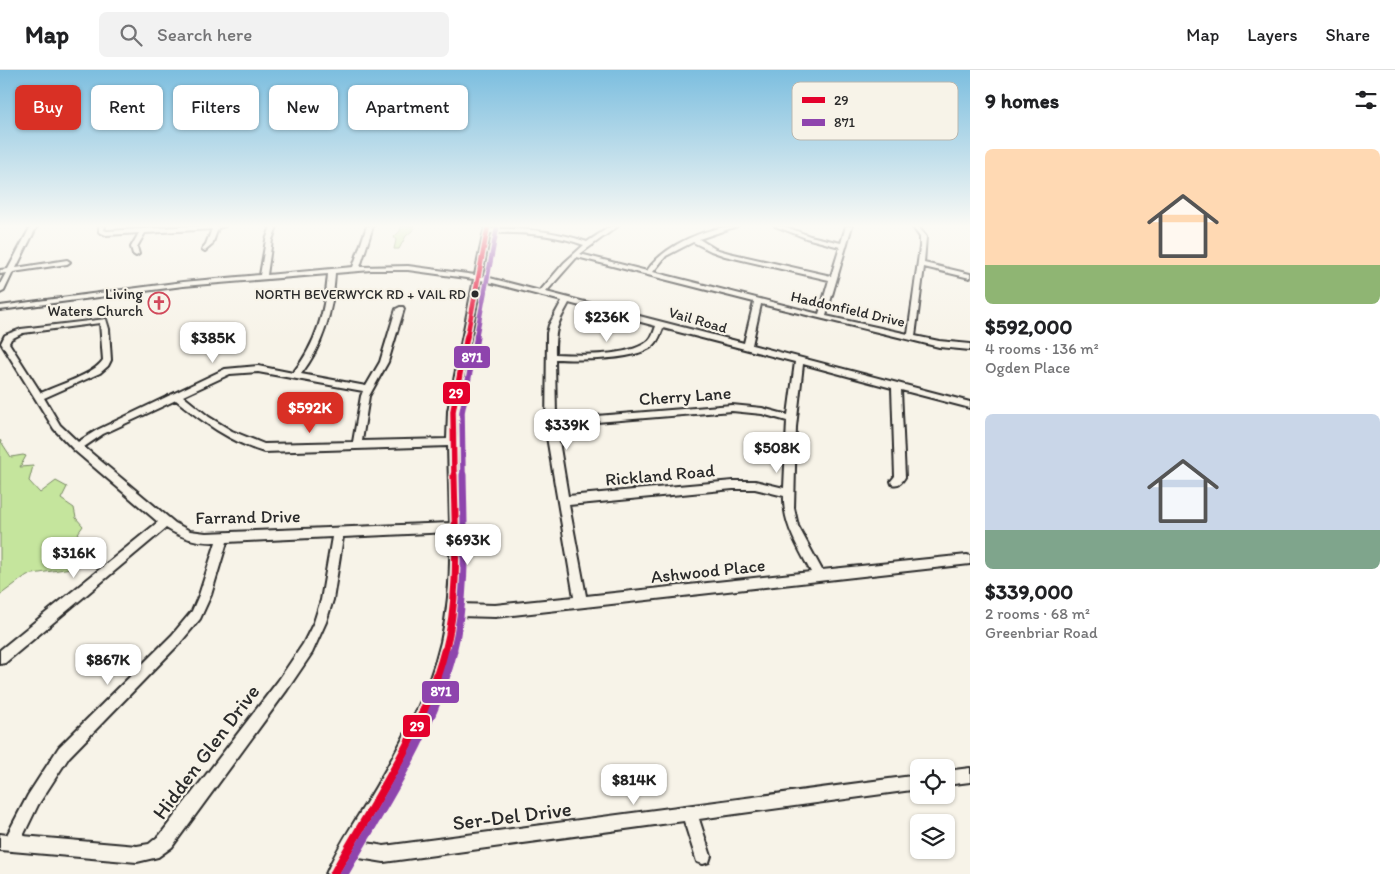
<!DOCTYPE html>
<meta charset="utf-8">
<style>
body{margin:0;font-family:Itim,sans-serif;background:#f2f2f2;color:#202124;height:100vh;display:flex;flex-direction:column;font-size:19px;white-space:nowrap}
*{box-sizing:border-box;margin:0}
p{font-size:16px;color:#757577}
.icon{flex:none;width:28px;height:28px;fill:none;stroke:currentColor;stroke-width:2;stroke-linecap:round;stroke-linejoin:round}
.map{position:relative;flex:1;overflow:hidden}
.panel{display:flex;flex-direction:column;background:#fff;width:425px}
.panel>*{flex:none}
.top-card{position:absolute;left:15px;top:15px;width:475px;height:45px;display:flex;gap:10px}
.controls{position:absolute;left:910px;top:689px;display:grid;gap:10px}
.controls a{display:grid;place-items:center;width:45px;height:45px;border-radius:8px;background:#fff;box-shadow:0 1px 4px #0004;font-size:25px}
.price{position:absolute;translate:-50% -42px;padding:0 11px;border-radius:10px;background:#fff;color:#222;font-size:16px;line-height:32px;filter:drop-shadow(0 1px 2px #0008)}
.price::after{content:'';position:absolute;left:50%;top:30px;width:15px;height:11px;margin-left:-8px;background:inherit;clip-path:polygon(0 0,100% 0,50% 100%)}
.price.active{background:#d93025;color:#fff}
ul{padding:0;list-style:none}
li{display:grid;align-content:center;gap:10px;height:265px;padding:0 15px}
li span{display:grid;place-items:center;height:155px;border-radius:8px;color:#555}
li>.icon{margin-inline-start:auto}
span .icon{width:90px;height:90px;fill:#fffc;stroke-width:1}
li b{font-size:21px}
h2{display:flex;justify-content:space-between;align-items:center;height:60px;padding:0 15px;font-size:21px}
.tag{padding:0 18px;border-radius:8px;background:#fff;box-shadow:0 1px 4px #0004;font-size:18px;line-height:45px}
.tag.active{background:#d93025;color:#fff}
header{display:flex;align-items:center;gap:30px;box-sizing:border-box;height:70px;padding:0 25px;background:#fff;border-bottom:1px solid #e0e0e0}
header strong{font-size:24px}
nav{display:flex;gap:28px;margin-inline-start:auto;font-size:18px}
.search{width:350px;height:45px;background:#f2f2f2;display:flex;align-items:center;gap:12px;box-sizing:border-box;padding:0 18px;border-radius:8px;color:#757577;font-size:19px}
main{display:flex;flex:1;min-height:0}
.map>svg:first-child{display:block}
.green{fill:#c5e59d;stroke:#788864}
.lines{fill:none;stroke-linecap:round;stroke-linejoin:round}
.minor-casing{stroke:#2b2b2b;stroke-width:4}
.minor{fill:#f7f3e8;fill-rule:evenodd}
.bus-1-far3-casing{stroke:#f7f3e8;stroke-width:7}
.bus-1-far2-casing{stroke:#f7f3e8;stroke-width:9}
.bus-1-far1-casing{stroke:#f7f3e8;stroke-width:11}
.bus-1-casing{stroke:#f7f3e8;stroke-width:12}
.bus-2-far3-casing{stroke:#f7f3e8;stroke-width:7}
.bus-2-far2-casing{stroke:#f7f3e8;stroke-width:9}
.bus-2-far1-casing{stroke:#f7f3e8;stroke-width:11}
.bus-2-casing{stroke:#f7f3e8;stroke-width:12}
.bus-1-far3{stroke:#e4002b;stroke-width:4.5}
.bus-1-far2{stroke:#e4002b;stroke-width:5.5}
.bus-1-far1{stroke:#e4002b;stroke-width:7}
.bus-1{stroke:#e4002b;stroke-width:9}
.bus-2-far3{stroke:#8e44ad;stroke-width:4.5}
.bus-2-far2{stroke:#8e44ad;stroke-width:5.5}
.bus-2-far1{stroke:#8e44ad;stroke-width:7}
.bus-2{stroke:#8e44ad;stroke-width:9}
.bus-dot{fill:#2b2b2b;stroke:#f7f3e8;stroke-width:2}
.labels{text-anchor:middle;stroke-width:4.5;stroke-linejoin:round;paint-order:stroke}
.far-bus-label{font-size:14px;fill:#2b2b2b;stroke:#f7f3e8;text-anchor:end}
.far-poi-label{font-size:15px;fill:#2b2b2b;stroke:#f7f3e8;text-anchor:end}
.far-street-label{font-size:15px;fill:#2b2b2b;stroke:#f7f3e8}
.street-label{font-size:18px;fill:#2b2b2b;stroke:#f7f3e8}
.near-street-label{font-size:21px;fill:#2b2b2b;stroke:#f7f3e8}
.key{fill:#f7f3e8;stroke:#bab7af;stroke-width:1}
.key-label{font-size:14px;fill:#2b2b2b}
.line-badge{stroke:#f7f3e8;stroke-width:2}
.badge-label{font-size:14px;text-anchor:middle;font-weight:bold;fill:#fff}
</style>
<header>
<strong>Map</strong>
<div class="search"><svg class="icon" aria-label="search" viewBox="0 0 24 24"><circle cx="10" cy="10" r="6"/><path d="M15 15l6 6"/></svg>Search here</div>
<nav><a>Map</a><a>Layers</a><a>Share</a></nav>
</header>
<main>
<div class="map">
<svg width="970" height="804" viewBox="0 0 970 804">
<rect width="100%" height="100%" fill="#f7f3e8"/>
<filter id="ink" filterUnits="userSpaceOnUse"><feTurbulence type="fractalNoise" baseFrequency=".02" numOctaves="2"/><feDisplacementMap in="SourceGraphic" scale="10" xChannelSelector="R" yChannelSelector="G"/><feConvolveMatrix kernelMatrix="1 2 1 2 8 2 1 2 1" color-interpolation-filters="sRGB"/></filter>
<g filter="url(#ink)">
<g class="green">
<polygon points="401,156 414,156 413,160 406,166 399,179 394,179 396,170 394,167 400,161"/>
<polygon points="0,370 11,387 23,385 26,386 20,397 33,396 29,411 40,423 56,411 67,417 61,429 74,438 76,448 83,456 76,466 77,468 72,472 62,486 71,498 27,505 0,525"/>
</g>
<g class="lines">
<g class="minor-casing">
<g id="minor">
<polygon points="31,156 37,156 16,198 67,190 70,192 67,194 13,202 4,221 0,223 0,214 6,203 0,204 0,200 8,199"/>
<polygon points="99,156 105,156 104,160 107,161 191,156 225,156 218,158 212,175 205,181 202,179 206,174 212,159 145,163 137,177 139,184 136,186 133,184 131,177 139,163 106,165 99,162"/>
<path d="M271,156h6l-5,14 -5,35 86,-8 14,-41h6l-13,41 48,-1 67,9 10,-49h6v3c33,-1 64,2 96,13l24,-16h7l-38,28 67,17c16,-25 61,-45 90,-45l-38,13 16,10 14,4 102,23 9,-29 -34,-9 -31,-12h9l26,10 31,7 5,-17h6l-26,90 82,18 12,-87v-10l-8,-11h6l8,11 -2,26 46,11v4l-46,-11 -9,69 24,5 31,3v6l-31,-3 -28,-7 -150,-36 -9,41 218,57v6l-69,-18 4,87c-3,5 -6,9 -13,7l-1,-3 4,-5 -3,-88 -89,-24 -7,63 -2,81 4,18 24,44 145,-15 3,1v8l-475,53 -37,-1c-10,82 -57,156 -97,226l23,4 535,-71v14l-220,30 12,37 -2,6 -6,2 -6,-2 -13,-41 -300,41 -31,-5 -10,17h-17c13,-31 34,-60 51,-89 26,-45 52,-92 64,-143 8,-36 10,-73 9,-110l-107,5 -10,63 -7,22 -14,31 -25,37 -115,157 -14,10 -21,5 -137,-12v-16l7,1 21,-40 31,-48 113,-112 20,-24 7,-16 17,-53c-19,1 -34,-4 -50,-14l-161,135 -5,1v-14l158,-128 -84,-72 -20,-21 -53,-86 4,-8 16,-6 85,-10 3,10 2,31 -3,6 -8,7 -56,25 16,27 18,17 19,-12 128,-61 33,-3 35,7c24,-30 32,-62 35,-99l-145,12 -183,24v-4l183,-24 77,-7 6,-35zM490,163c32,-1 63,1 94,12l-20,18 -24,28 -58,-15zM693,172l18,9 14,5 104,24 -10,34 -166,-42 13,-16zM577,187l177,45 -10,41 -198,-51zM371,200h37l66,9 -26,132 -1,28 -85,2 7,-45 19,-34 16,-53 -1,-2h-3l-4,2 -16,53 -14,24 -65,-12c23,-29 32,-64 34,-101zM481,210l81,21 -13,24 -2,8 -1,98 28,166 -79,8 -36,-1 2,-64 -4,-106 1,-23zM569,233l87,23c-2,6 -4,13 -9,16 -20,15 -68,13 -92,12 0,-26 2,-29 14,-51zM100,253l3,37c-10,15 -45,25 -62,33l-32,-50 2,-4 12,-6zM663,258l132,34 -7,53 -26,-7 -30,-3 -148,12h-28l-1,-58c24,1 81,2 99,-14 5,-5 7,-12 9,-17zM258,302l105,19 -2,5 -8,46 -89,2 -32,-13 -23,-14 -26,-21 47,-22zM176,330c27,22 54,42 88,52l184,-6 2,77 -244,10 -16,-2 -15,-8 -91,-76 19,-13zM732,341l30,3 25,7 -3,67 -29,-7h-22l-165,15 -12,-73h28zM733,419h22l29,7c-1,28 14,51 27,76l-225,24 -17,-91zM332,467l-11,63 -7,22 -11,22 -25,37 -118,154 -11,9 -12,2 -114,-10 15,-31 31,-48 111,-114 20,-24 11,-24 16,-53z"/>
<polygon points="970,698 970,712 946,715 946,701"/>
</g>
</g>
<use href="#minor" class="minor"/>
<g class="bus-1-far3-casing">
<polyline id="bus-1-far3" points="467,267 488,156"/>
</g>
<g class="bus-1-far2-casing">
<polyline id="bus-1-far2" points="454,406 453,341 467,266"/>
</g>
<g class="bus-1-far1-casing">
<path id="bus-1-far1" d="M445,582c15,-57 10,-118 9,-177"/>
</g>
<g class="bus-1-casing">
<path id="bus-1" d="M334,804c40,-72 90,-143 111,-223"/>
</g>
<g class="bus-2-far3-casing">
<polyline id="bus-2-far3" points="476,267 497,158"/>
</g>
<g class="bus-2-far2-casing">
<polyline id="bus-2-far2" points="463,406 462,342 477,266"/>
</g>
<g class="bus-2-far1-casing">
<path id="bus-2-far1" d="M453,582c15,-57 11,-118 10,-177"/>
</g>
<g class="bus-2-casing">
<path id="bus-2" d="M344,804c41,-72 89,-143 109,-223"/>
</g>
<use href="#bus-1-far3" class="bus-1-far3"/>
<use href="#bus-1-far2" class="bus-1-far2"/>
<use href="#bus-1-far1" class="bus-1-far1"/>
<use href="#bus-1" class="bus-1"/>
<use href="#bus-2-far3" class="bus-2-far3"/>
<use href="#bus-2-far2" class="bus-2-far2"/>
<use href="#bus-2-far1" class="bus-2-far1"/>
<use href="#bus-2" class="bus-2"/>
</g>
</g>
<linearGradient id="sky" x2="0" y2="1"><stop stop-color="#7cbedf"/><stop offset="0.58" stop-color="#fbfaf5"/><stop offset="1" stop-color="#fbfaf5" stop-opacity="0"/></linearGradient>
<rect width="970" height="269" fill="url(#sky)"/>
<defs>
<g id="church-ring" transform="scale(1.125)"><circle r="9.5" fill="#f7f3e8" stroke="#d1495b" stroke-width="1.5"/><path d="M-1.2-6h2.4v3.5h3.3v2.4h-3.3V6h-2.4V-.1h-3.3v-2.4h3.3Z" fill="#d1495b"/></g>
</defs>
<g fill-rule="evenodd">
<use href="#church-ring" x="159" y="233"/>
</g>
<circle class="bus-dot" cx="475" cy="224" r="4.5"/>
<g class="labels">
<g class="far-bus-label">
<text x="466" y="229">NORTH BEVERWYCK RD + VAIL RD</text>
</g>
<g class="far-poi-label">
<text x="143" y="229">Living<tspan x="143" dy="17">Waters Church</tspan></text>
</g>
<g class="far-street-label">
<text transform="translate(848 239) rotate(13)" y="5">Haddonfield Drive</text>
<text transform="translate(698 250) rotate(16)" y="5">Vail Road</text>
</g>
<g class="street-label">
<text transform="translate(685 326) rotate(-4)" y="6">Cherry Lane</text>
<text transform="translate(660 405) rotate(-5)" y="6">Rickland Road</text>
<text transform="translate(248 447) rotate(-1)" y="6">Farrand Drive</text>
<text transform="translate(708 501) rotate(-6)" y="6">Ashwood Place</text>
</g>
<g class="near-street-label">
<text transform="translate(206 682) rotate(-53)" y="7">Hidden Glen Drive</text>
<text transform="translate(512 746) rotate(-7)" y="7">Ser-Del Drive</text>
</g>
</g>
<rect x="792" y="12" width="166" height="58" rx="8" class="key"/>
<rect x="802" y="27" width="23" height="6" fill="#e4002b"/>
<rect x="802" y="49" width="23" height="7" fill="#8e44ad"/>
<g class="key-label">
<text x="834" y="35">29</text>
<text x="834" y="57">871</text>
</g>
<g class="line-badge">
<rect x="453" y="275" width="38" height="24" rx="5" fill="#8e44ad"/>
<rect x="442" y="311" width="29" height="24" rx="5" fill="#e4002b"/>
<rect x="421" y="610" width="39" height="24" rx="5" fill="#8e44ad"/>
<rect x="402" y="644" width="29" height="24" rx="5" fill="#e4002b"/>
</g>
<g class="badge-label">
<text x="472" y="292">871</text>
<text x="456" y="328">29</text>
<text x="441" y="626">871</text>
<text x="417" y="661">29</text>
</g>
</svg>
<div class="controls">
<a><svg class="icon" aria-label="locate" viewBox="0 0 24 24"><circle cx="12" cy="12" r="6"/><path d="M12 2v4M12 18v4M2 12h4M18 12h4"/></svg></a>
<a><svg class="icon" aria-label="layers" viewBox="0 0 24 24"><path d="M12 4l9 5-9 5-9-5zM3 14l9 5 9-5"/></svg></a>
</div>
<b class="price" style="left:607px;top:273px">$236K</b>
<b class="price" style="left:213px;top:294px">$385K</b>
<b class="price active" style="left:310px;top:364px">$592K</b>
<b class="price" style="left:567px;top:381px">$339K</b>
<b class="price" style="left:777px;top:404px">$508K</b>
<b class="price" style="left:468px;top:496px">$693K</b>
<b class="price" style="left:74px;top:509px">$316K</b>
<b class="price" style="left:108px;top:616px">$867K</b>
<b class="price" style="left:634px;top:736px">$814K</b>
<div class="top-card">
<a class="tag active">Buy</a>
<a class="tag">Rent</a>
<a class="tag">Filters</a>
<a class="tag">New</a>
<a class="tag">Apartment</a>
</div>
</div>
<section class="panel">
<h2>9 homes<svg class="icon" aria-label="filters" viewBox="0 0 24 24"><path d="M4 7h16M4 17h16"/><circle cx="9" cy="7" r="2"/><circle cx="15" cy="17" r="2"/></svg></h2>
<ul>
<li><span style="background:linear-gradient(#ffd9b3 75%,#8fb573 0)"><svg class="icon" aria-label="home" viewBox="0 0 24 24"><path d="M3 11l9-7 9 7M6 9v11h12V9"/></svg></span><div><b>$592,000</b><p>4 rooms · 136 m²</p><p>Ogden Place</p></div></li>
<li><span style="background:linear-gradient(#c9d6e8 75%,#7fa58c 0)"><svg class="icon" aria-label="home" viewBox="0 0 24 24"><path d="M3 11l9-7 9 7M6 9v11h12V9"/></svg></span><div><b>$339,000</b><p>2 rooms · 68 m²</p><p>Greenbriar Road</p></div></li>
</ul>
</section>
</main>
